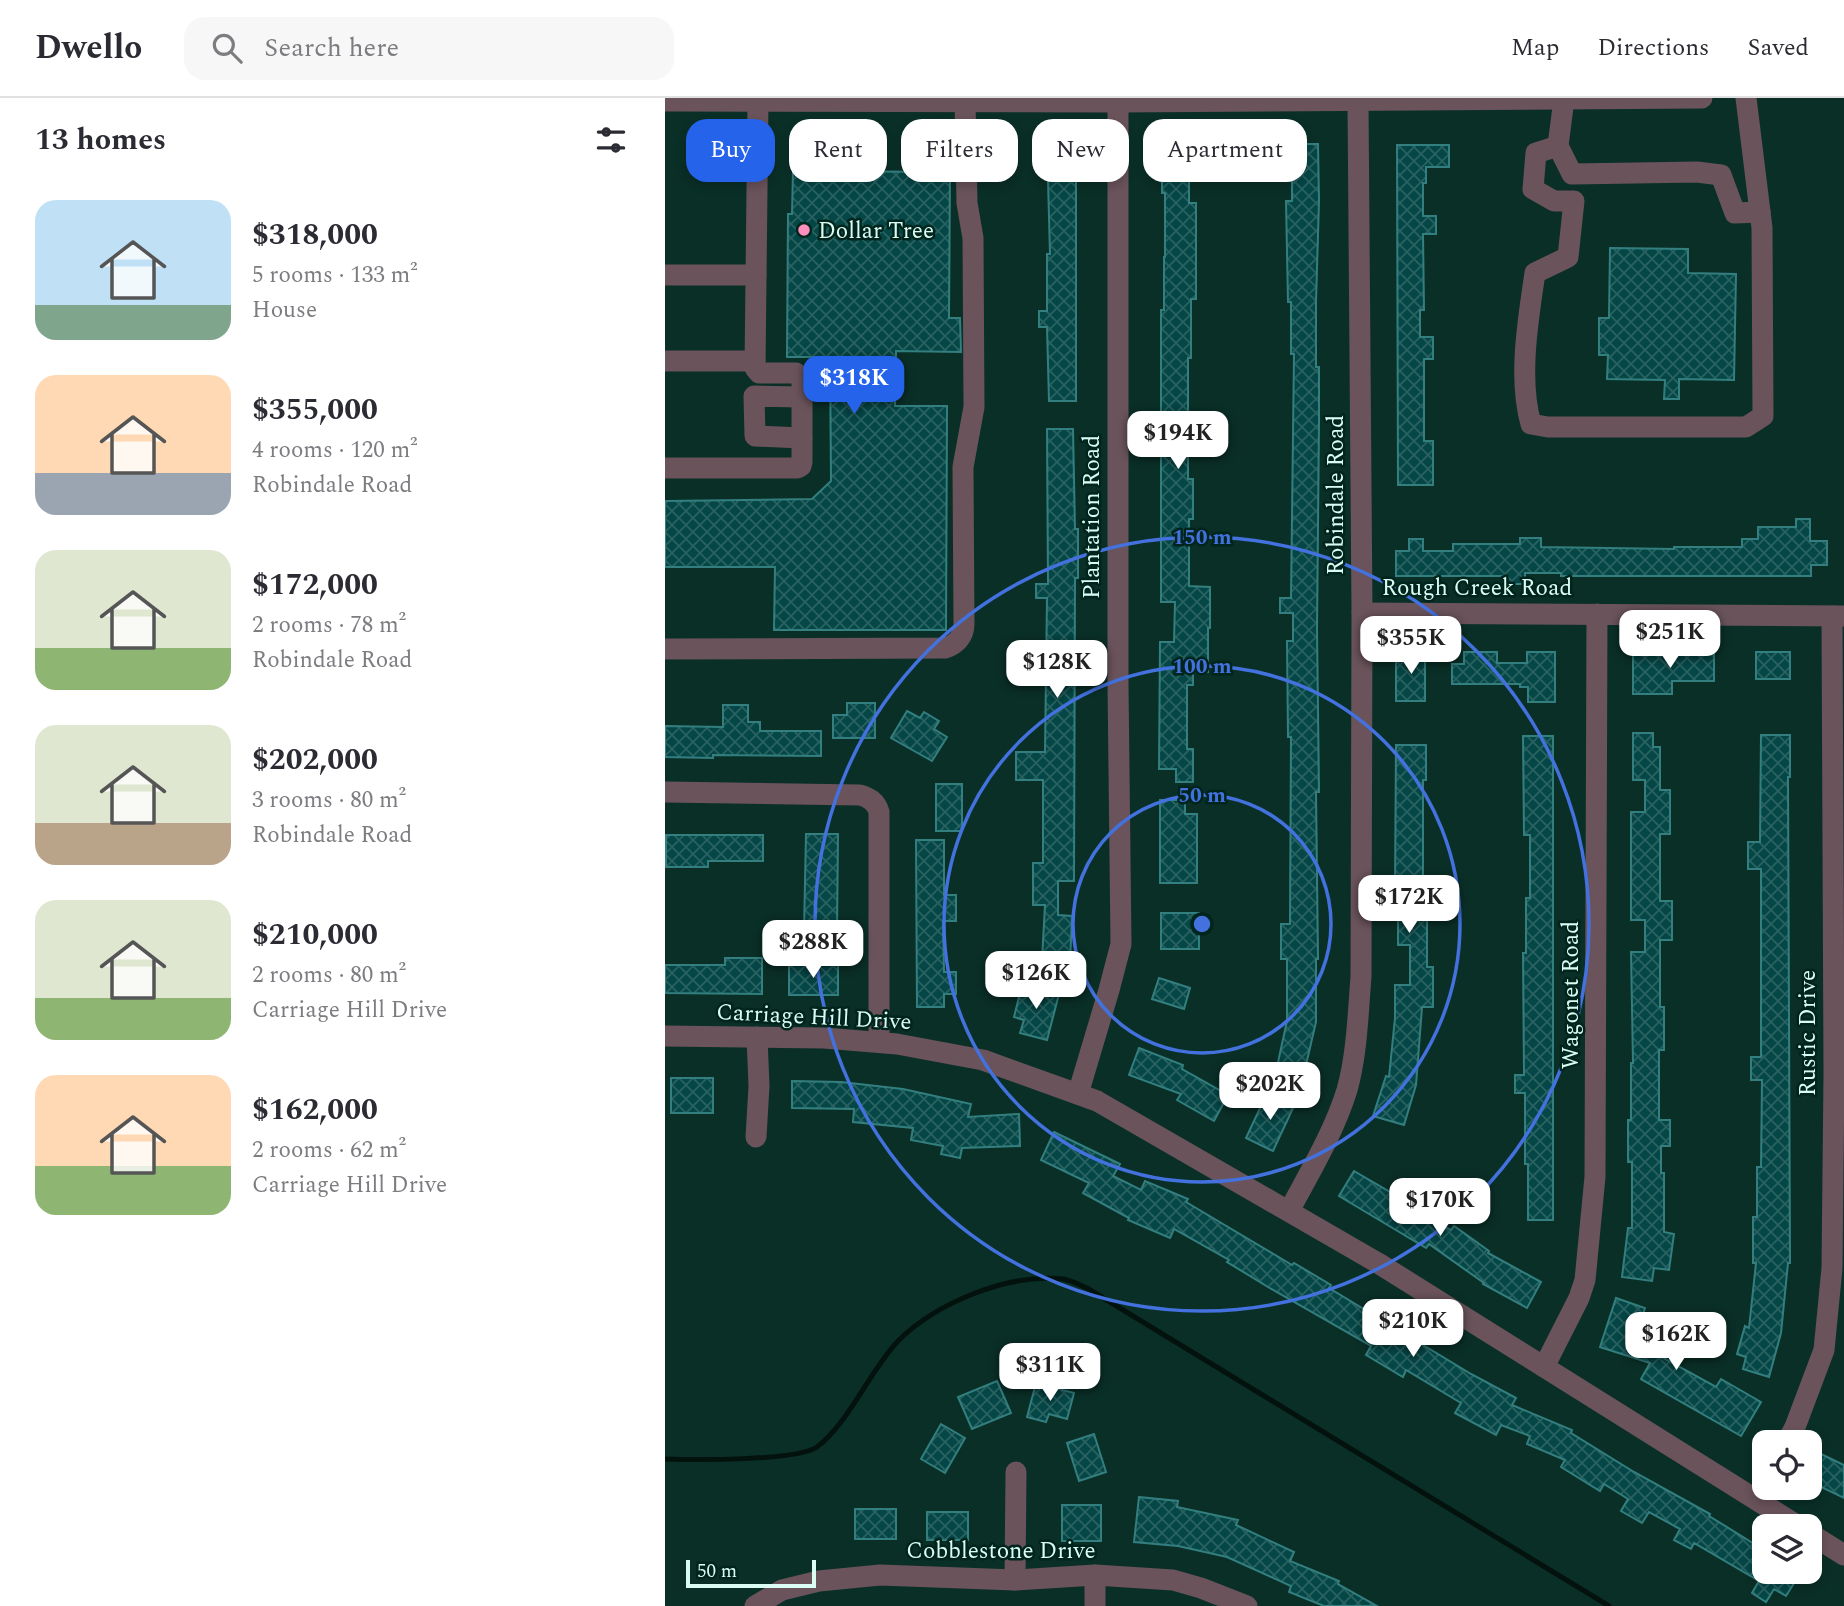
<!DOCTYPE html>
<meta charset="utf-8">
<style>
body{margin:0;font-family:Spectral,serif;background:#f7f7f7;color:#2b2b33;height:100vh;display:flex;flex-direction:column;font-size:26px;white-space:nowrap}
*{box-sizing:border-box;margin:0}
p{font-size:23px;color:#7c7c81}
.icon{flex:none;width:38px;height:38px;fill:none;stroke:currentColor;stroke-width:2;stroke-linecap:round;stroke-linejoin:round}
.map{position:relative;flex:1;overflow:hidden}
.sheet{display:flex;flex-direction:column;background:#fff;width:665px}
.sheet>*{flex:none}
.top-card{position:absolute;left:21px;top:21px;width:665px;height:63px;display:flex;gap:14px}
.tools{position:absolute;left:1087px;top:1332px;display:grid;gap:14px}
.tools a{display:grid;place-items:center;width:70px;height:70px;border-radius:14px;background:#fff;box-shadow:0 4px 10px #0003;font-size:35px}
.scale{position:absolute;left:21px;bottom:18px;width:130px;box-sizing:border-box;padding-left:7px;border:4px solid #dbfcf2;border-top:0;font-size:19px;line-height:24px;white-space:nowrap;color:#dbfcf2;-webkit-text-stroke:5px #00251d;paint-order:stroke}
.price{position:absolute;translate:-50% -60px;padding:0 16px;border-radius:14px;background:#fff;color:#222;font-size:23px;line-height:46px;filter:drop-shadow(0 2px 4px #0008)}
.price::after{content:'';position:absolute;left:50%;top:42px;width:21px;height:16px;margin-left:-10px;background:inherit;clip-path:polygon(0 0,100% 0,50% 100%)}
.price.on{background:#2563eb;color:#fff}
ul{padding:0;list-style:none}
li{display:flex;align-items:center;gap:21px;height:175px;padding:0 35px}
li span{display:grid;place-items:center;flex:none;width:196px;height:140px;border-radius:21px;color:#555}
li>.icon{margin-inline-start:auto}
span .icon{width:84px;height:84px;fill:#fffc;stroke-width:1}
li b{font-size:30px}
h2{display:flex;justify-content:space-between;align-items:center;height:84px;padding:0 35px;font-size:30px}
.tag{padding:0 24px;border-radius:21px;background:#fff;box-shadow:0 4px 10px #0003;font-size:24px;line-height:63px}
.tag.on{background:#2563eb;color:#fff}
header{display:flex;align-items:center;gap:42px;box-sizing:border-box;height:98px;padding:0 35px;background:#fff;border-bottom:2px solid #e1e1e2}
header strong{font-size:33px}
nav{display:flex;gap:38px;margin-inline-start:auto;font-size:24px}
.search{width:490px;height:63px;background:#f7f7f7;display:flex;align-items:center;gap:18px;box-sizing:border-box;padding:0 24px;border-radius:21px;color:#7c7c81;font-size:26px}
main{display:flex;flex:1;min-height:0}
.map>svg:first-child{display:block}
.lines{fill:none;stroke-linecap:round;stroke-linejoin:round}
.stream{stroke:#04120e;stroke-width:5}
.building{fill:url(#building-cross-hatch);stroke:#337f7f;stroke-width:2}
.minor{stroke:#6a535b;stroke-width:21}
.ring{fill:none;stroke:#4371dd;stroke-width:3.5}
.poi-dot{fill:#fe8ebc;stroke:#00251d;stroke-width:2.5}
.labels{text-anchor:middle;stroke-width:5;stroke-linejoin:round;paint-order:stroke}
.poi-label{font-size:23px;fill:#dbfcf2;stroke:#00251d;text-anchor:start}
.street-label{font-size:23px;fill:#dbfcf2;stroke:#00251d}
.centre{fill:#4371dd;stroke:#00251d;stroke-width:3.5}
.ring-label{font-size:21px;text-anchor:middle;font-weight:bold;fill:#4371dd;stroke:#00251d;stroke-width:5;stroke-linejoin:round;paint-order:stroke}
</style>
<header>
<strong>Dwello</strong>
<div class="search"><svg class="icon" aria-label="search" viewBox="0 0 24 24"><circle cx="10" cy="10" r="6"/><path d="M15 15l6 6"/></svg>Search here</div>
<nav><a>Map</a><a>Directions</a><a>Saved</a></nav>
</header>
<main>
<section class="sheet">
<h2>13 homes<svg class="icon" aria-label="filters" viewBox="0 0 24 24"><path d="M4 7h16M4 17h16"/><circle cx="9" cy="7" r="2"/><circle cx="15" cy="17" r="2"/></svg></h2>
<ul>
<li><span style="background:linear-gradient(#bfe0f5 75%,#7fa58c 0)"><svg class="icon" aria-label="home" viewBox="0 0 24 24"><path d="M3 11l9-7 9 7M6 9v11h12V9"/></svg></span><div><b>$318,000</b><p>5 rooms · 133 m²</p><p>House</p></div></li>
<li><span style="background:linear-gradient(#ffd9b3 70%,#9aa5b1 0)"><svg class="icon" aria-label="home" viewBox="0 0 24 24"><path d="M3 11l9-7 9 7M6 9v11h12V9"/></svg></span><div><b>$355,000</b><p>4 rooms · 120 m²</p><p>Robindale Road</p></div></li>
<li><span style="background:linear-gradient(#dfe7d0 70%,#8fb573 0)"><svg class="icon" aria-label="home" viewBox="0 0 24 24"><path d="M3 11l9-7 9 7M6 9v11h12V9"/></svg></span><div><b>$172,000</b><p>2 rooms · 78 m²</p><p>Robindale Road</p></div></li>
<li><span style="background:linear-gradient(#dfe7d0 70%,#b9a48a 0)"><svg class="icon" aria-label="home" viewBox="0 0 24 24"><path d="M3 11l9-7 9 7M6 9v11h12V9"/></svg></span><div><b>$202,000</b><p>3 rooms · 80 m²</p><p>Robindale Road</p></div></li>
<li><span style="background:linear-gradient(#dfe7d0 70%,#8fb573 0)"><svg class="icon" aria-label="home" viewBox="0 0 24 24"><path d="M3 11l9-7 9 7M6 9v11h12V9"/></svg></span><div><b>$210,000</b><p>2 rooms · 80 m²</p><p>Carriage Hill Drive</p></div></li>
<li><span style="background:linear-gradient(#ffd9b3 65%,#8fb573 0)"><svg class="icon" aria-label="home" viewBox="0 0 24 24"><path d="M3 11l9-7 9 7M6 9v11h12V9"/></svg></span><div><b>$162,000</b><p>2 rooms · 62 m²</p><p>Carriage Hill Drive</p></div></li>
</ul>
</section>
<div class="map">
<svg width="1179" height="1508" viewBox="0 0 1179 1508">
<defs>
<pattern id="building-cross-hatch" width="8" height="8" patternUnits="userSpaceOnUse" patternTransform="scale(1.75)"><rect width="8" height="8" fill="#054646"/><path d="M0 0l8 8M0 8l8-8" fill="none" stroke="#296261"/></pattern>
</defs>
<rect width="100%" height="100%" fill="#0a2f27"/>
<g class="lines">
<path class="stream" d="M0,1361c29,1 132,2 152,-12 31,-23 54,-78 81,-106 38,-38 110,-68 165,-62 8,1 17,6 24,9l522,318"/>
</g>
<g class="building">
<polygon points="382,46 411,46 411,303 384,303 382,229 374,229 374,213 382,213 382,156 385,156"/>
<polygon points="497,46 524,46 524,105 531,105 531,201 526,201 526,260 523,260 523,381 528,381 528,421 524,421 524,488 545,489 545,530 543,530 543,574 528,574 528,587 522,587 522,651 528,651 528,684 511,684 511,671 494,671 495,544 509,544 510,504 496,504 496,212 499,212 499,159 500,159 500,95 497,95"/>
<polygon points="627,46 653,46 654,103 651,204 651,269 654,269 654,324 652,531 654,694 651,694 653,861 651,861 651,924 637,984 610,978 622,923 622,861 616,861 616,826 625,826 626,639 623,639 622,543 628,543 628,515 615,515 615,500 626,500 629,256 626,256 626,204 623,204 621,103 627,103"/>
<polygon points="732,47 784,47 784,69 761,69 761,85 758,85 758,118 771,118 771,136 758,136 759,212 755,212 755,239 768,239 768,261 759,261 759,343 768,343 768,387 733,387"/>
<polygon points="128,73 285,74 284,220 295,220 296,254 231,253 230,308 282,308 281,532 109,532 110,469 0,469 0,403 147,401 166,383 165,259 122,259 123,116 127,116"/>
<polygon points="945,150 1023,151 1023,175 1071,176 1069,282 1014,281 1014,301 999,301 1000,282 942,281 943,257 934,257 934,220 944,220"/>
<polygon points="382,331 408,331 410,431 413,431 413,480 410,480 409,783 393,783 393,817 407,818 405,864 377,862 380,807 368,807 368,765 378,765 378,682 351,682 351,654 380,654 382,500 371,500 371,486 383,486"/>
<polygon points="1131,421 1145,421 1145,443 1162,443 1162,467 1146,467 1146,478 896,478 896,475 860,475 860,486 841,486 841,478 731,478 731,453 744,453 744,441 758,441 758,453 788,453 788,446 855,446 855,440 876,440 876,449 1009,451 1009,449 1077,449 1077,441 1093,441 1093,429 1131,429"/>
<rect x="731" y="554" width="29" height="49"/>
<polygon points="799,554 832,554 832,565 862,565 862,554 890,554 890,604 863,604 863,589 855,589 855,586 787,586 787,566 799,566"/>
<polygon points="968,554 1049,554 1049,583 1007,583 1007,596 968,596"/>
<rect x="1091" y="554" width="34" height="27"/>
<polygon points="182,605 210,605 210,640 168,640 168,617 182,617"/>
<polygon points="58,607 83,607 83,624 95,624 95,633 156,633 156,658 48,657 48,660 0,659 0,628 58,629"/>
<polygon points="242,613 255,620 259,614 274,623 269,631 282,639 267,663 226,640"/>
<polygon points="968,635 988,635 988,649 995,649 995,692 1005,692 1005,736 995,736 995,803 1007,803 1007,842 995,842 995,909 999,909 999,952 994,952 994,1022 1005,1022 1005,1048 996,1048 996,1075 999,1075 999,1134 1009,1136 1004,1172 989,1170 987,1183 957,1179 963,1130 967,1130 967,1064 963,1064 963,1022 966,1022 966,965 968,965 966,854 980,854 980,822 966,822 966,714 980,714 980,682 968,682"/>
<polygon points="1096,637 1125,637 1125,679 1123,679 1125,1165 1123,1165 1116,1235 1104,1279 1078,1271 1081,1259 1072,1256 1080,1228 1084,1230 1091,1165 1088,1165 1088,1119 1092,1119 1092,1069 1096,1069 1097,982 1086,982 1086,959 1096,959 1096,771 1083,771 1083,744 1095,744"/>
<polygon points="858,638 888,638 888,1122 863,1122 863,1066 860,1066 860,995 850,995 850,977 859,977 858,855 861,855 861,800 865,800 865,737 859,737"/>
<polygon points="731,647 761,647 761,682 758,682 758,807 762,807 762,869 768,869 768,909 757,909 751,987 739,1027 708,1018 721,978 724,979 730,920 730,887 745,887 745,847 733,847 733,794 730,794"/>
<rect x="271" y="686" width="26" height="47"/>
<polygon points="495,702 520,702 520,716 532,716 532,785 495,785"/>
<polygon points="141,736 173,736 172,833 139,833"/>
<polygon points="1,737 98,737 98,763 43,763 43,769 1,769"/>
<polygon points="251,742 279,742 279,797 291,797 291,823 278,823 279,874 291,874 291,896 279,896 279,909 252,909"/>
<rect x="496" y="815" width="38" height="36"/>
<polygon points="60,860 97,860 97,896 0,895 0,867 60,867"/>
<rect x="124" y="866" width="49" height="31"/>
<polygon points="494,880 525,890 519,911 487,901"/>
<polygon points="357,887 394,896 382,942 355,935 359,922 349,919"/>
<polygon points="474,950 518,967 517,971 563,997 549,1023 512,1002 516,996 464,977"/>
<rect x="6" y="980" width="42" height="35"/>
<polygon points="127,983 176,984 238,991 306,1006 303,1019 354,1016 355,1048 297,1050 295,1060 276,1056 278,1048 246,1042 248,1030 188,1024 189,1011 127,1010"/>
<polygon points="602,995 629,1008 608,1053 581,1040"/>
<polygon points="389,1034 455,1066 448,1078 476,1092 480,1083 523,1101 521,1104 627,1167 629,1165 666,1187 664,1190 806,1276 851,1300 847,1307 907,1332 906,1335 969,1374 1045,1416 1044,1418 1099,1452 1099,1474 1136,1474 1121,1498 1109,1491 1101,1504 1087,1495 1094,1483 1029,1445 1026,1451 1009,1442 1015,1431 984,1414 977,1425 956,1413 963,1401 939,1386 935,1393 896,1369 900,1362 862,1346 865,1338 836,1327 831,1337 790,1315 796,1305 741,1272 738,1279 701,1257 706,1248 603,1189 562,1164 564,1162 509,1131 505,1140 463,1122 464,1120 418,1095 424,1085 376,1062"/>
<polygon points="689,1073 739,1102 744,1093 757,1100 750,1111 786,1132 789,1128 824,1153 823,1155 876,1184 862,1210 818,1186 819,1185 764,1146 761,1150 674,1098"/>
<polygon points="951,1200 980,1210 975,1225 989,1229 982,1251 1051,1289 1056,1281 1096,1304 1076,1338 976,1281 985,1265 935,1249"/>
<polygon points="332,1283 346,1315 307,1331 293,1299"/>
<polygon points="371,1285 409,1295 402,1321 384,1316 381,1324 362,1319"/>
<polygon points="276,1326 300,1340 280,1375 256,1361"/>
<polygon points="429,1336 441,1374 414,1383 402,1345"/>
<polygon points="1156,1356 1179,1367 1179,1400 1144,1383 1144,1379"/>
<polygon points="474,1399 513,1403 512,1409 573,1422 571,1427 629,1454 625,1463 674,1483 673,1486 712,1508 659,1508 624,1494 626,1488 562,1459 513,1448 469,1444"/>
<rect x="397" y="1407" width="39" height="36"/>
<rect x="190" y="1411" width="41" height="30"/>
<rect x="262" y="1414" width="41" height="28"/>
</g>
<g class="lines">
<g class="minor">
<path d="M899,1l-6,47 -22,7 -3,36 21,12h20l-6,56 -33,16c-7,47 -17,106 -4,151l17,3h198l17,-11 -1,-188 -16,-130"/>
<polyline points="0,3 453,4 1037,0"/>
<polyline points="893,48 907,76 1032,74 1056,77 1070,115 1095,114"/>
<polyline points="0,177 91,177"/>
<polyline points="0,263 90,263"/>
<polyline points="137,299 89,298 90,338 137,340"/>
<polyline points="0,370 132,370 136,368 137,364 137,280 131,275 94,275 90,270 93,3"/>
<polyline points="697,515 1179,518"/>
<path d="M0,551l280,-1c11,-3 19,-12 19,-24l-1,-157 11,-60 -1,-169 -6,-35 -2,-102"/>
<path d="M0,694l195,3c10,3 16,7 19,17v230"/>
<polyline points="0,938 159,940 232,946 318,962 432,1003 713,1165 1133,1428"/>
<polyline points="413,996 444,892 456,846 453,585 453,4"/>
<polyline points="91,1039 94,988 92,939"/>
<path d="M624,1113c21,-39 45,-79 58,-121 10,-36 11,-76 14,-113l1,-364 -4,-512"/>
<polyline points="879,1269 914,1200 920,1182 930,1079 932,516"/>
<polyline points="1122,1344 1130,1329 1159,1252 1167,1170 1169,975 1167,518"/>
<polyline points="1144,1435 1179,1457"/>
<polyline points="350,1482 351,1374"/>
<polyline points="90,1508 117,1492 154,1483 215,1477 350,1482 430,1477 508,1482 536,1490 582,1508"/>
<polyline points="430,1508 430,1477"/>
</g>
</g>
<g class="ring">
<circle cx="537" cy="826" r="129"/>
<circle cx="537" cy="826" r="258"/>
<circle cx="537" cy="826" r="387"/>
</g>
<circle class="poi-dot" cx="139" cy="132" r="7"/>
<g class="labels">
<g class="poi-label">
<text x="153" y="140">Dollar Tree</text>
</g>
<g class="street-label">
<text transform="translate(670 397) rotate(-90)" y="8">Robindale Road</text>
<text transform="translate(426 419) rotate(-90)" y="8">Plantation Road</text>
<text x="812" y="497">Rough Creek Road</text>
<text transform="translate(905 897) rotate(-90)" y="8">Wagonet Road</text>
<text transform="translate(149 918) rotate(3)" y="8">Carriage Hill Drive</text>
<text transform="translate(1142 935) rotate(-90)" y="8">Rustic Drive</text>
<text x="336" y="1460">Cobblestone Drive</text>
</g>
</g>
<circle cx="537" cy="826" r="10" class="centre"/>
<g class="ring-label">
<text x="537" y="446">150 m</text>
<text x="537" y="575">100 m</text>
<text x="537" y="704">50 m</text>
</g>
</svg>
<div class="tools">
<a><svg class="icon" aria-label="locate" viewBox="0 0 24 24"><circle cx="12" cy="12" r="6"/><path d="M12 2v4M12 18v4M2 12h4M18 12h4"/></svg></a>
<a><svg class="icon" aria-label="layers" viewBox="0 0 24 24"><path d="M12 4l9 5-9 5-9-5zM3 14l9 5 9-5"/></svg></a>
</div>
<div class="scale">50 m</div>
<b class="price on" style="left:189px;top:318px">$318K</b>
<b class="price" style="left:513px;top:373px">$194K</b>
<b class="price" style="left:1005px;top:572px">$251K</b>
<b class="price" style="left:746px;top:578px">$355K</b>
<b class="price" style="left:392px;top:602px">$128K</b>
<b class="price" style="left:744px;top:837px">$172K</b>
<b class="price" style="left:148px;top:882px">$288K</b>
<b class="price" style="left:371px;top:913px">$126K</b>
<b class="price" style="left:605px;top:1024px">$202K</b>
<b class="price" style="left:775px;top:1140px">$170K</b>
<b class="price" style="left:748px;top:1261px">$210K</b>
<b class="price" style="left:1011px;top:1274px">$162K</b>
<b class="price" style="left:385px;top:1305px">$311K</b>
<div class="top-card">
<a class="tag on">Buy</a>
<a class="tag">Rent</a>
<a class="tag">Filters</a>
<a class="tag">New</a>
<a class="tag">Apartment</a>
</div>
</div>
</main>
